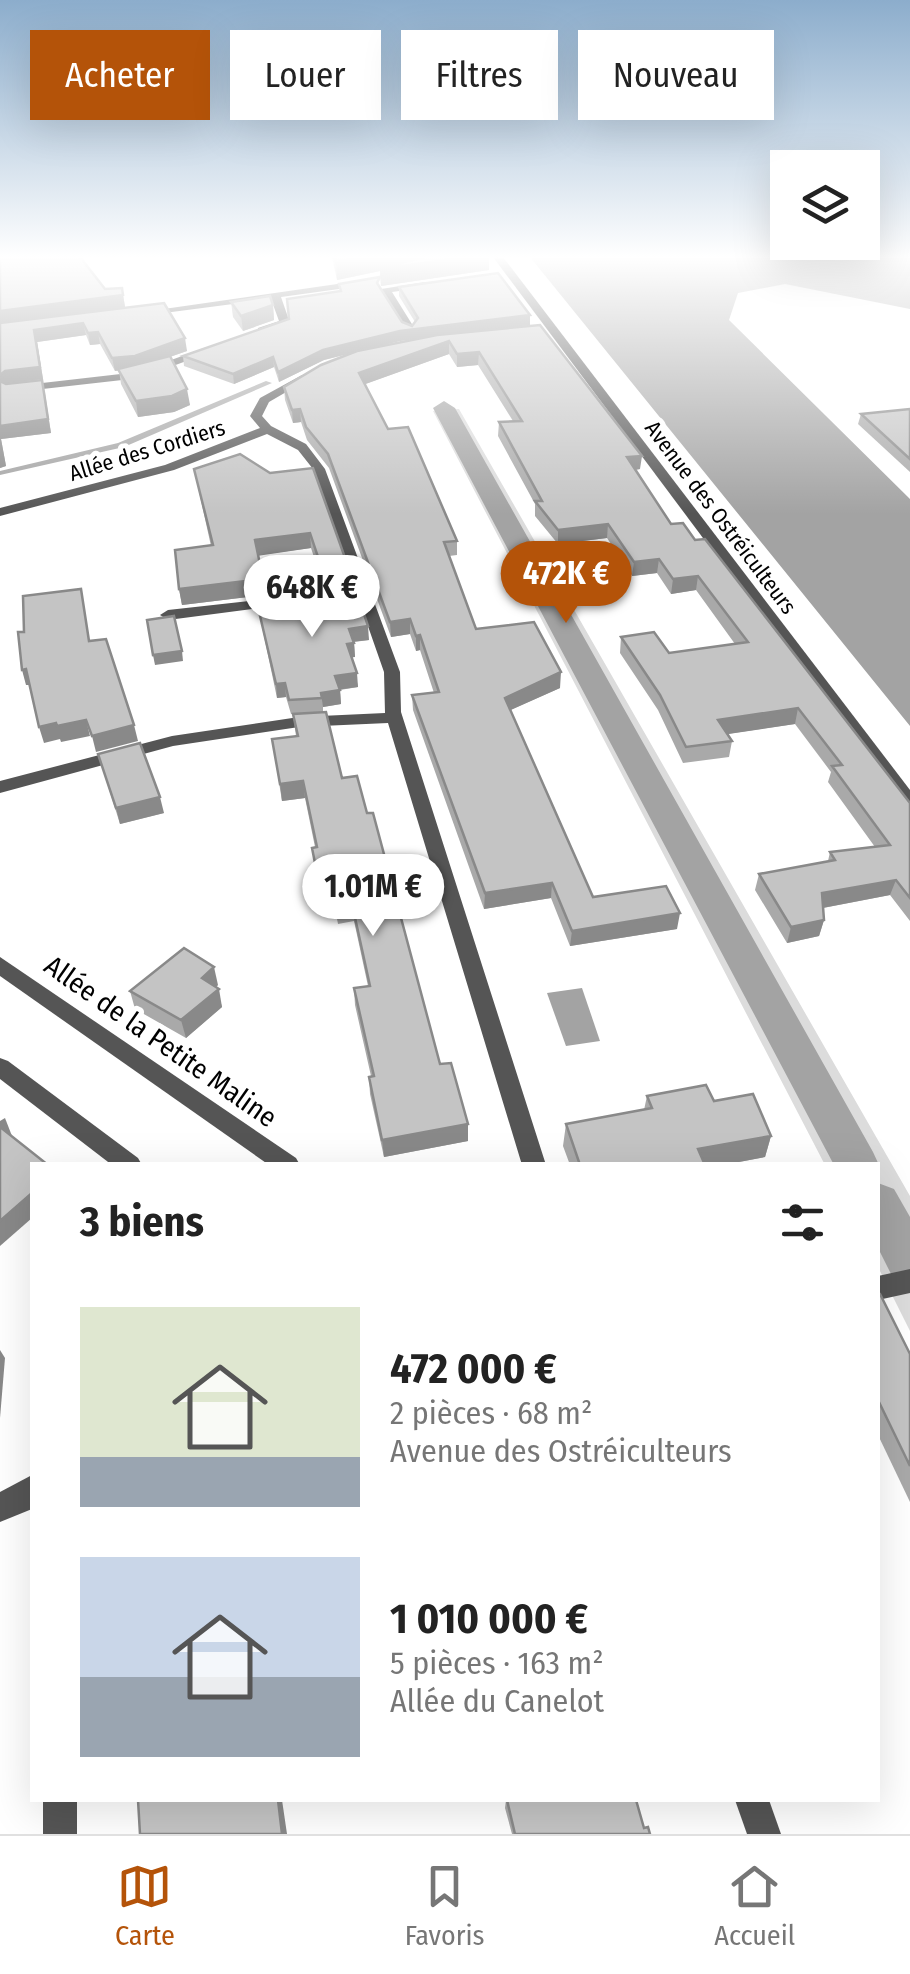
<!DOCTYPE html>
<html lang="fr">
<meta charset="utf-8">
<style>
body{margin:0;font-family:"Fira Sans Condensed",sans-serif;background:#f2f2f2;color:#222;height:100vh;display:flex;flex-direction:column;font-size:38px;white-space:nowrap}
*{box-sizing:border-box;margin:0}
p{font-size:32px;color:#767676}
.icon{flex:none;width:55px;height:55px;fill:none;stroke:currentColor;stroke-width:2;stroke-linecap:round;stroke-linejoin:round}
.map{position:relative;flex:1;overflow:hidden}
.side{position:absolute;left:30px;top:1162px;width:850px;height:640px;display:flex;flex-direction:column;background:#fff;border-radius:0px;box-shadow:0 10px 40px #0002}
.side>*{flex:none}
.banner{position:absolute;left:30px;top:30px;width:850px;height:90px;display:flex;gap:20px}
.fabs{position:absolute;left:770px;top:150px;display:grid;gap:20px}
.fabs a{display:grid;place-items:center;width:110px;height:110px;border-radius:0px;background:#fff;box-shadow:0 10px 40px #0002;font-size:50px}
.price{position:absolute;translate:-50% -85px;padding:0 22px;border-radius:35px;background:#fff;color:#222;font-size:32px;line-height:65px;filter:drop-shadow(0 2px 5px #0008)}
.price::after{content:'';position:absolute;left:50%;top:60px;width:30px;height:22px;margin-left:-15px;background:inherit;clip-path:polygon(0 0,100% 0,50% 100%)}
.price.active{background:#b45309;color:#fff}
ul{padding:0;list-style:none}
li{display:flex;align-items:center;gap:30px;height:250px;padding:0 50px}
li span{display:grid;place-items:center;flex:none;width:280px;height:200px;border-radius:0px;color:#555}
li>.icon{margin-inline-start:auto}
span .icon{width:120px;height:120px;fill:#fffc;stroke-width:1}
li b{font-size:42px}
h2{display:flex;justify-content:space-between;align-items:center;height:120px;padding:0 50px;font-size:42px}
.tag{padding:0 35px;border-radius:0px;background:#fff;box-shadow:0 10px 40px #0002;font-size:35px;line-height:90px}
.tag.active{background:#b45309;color:#fff}
.tab-bar{display:flex;justify-content:space-around;align-items:center;height:140px;border-top:2px solid #e0e0e0;background:#fff;font-size:28px;color:#767676}
.tab-bar a{display:grid;justify-items:center;gap:5px}
.tab-bar .active{color:#b45309}
.map>svg:first-child{display:block}
.green{fill:#dcdcdc}
.water{fill:#a3a3a3}
.lines{fill:none;stroke-linecap:round;stroke-linejoin:round}
.canal{fill:#a3a3a3;fill-rule:evenodd}
.street{fill:#555;fill-rule:evenodd}
.wall{fill:#a9a9a9;fill-rule:evenodd}
.shaded-wall{fill:#898989}
.building{fill:#c4c4c4;stroke:#898989;stroke-width:2.5}
.labels{text-anchor:middle;stroke-width:10;stroke-linejoin:round;paint-order:stroke}
.far-street-label{font-size:22px;fill:#000;stroke:#fff}
.street-label{font-size:28px;fill:#000;stroke:#fff}
</style>
<div class="map">
<svg width="910" height="1834" viewBox="0 0 910 1834">
<rect width="100%" height="100%" fill="#fff"/>
<polygon class="green" points="459,409 910,1196 910,1331 878,1267 878,1165 825,1165 433,411"/>
<g class="water">
<polygon points="530,257 910,257 910,309 785,284 738,293 729,320 910,499 910,726"/>
<polygon points="266,381 272,383 124,447 0,475 0,471 118,443"/>
<polygon points="582,988 600,1041 566,1046 547,993"/>
</g>
<g class="lines">
<g class="canal">
<polygon points="444,401 455,408 873,1152 879,1165 878,1169 878,1165 834,1165 433,408"/>
<polygon points="878,1183 894,1189 910,1217 910,1285 893,1278 878,1248"/>
</g>
<g class="street">
<polygon points="493,257 503,257 910,790 910,809 904,807"/>
<polygon points="365,280 368,285 281,297 290,323 262,333 258,332 258,328 279,321 271,299 141,316 136,313"/>
<polygon points="425,282 428,287 392,292 415,329 410,332 406,331 383,293 355,297 350,294"/>
<polygon points="207,347 212,350 211,352 140,378 16,392 10,389 16,386 138,372"/>
<polygon points="302,375 312,377 269,402 262,416 271,426 306,444 325,469 400,672 401,712 546,1165 522,1165 388,723 299,727 173,746 0,793 0,781 172,736 299,717 385,713 384,672 313,469 298,450 267,434 174,470 0,516 0,508 165,465 260,428 250,416 260,398"/>
<polygon points="285,597 290,598 290,604 168,620 160,615 168,610"/>
<polygon points="0,957 296,1158 300,1165 269,1165 0,976"/>
<polygon points="0,1058 8,1061 138,1158 142,1165 112,1165 0,1079"/>
<polygon points="910,1269 910,1293 878,1300 878,1276"/>
<polygon points="32,1475 32,1509 0,1522 0,1492"/>
<rect x="43" y="1800" width="34" height="34"/>
<polygon points="735,1800 769,1800 781,1834 747,1834"/>
</g>
</g>
<g class="wall">
<polygon points="0,257 105,289 122,288 125,307 20,321 164,303 187,351 170,357 190,405 174,412 138,417 121,384 119,370 115,371 100,344 90,345 86,335 37,342 43,379 8,384 45,393 51,433 1,439 6,466 0,468"/>
<polygon points="332,257 489,257 489,270 381,286 380,271 337,280"/>
<path d="M339,284l41,3 22,35 10,4 3,-4 -16,-26v-9l131,28v10l-48,6 158,138 -5,1 36,54 239,279v118l-20,-26 -67,13 1,12 -5,16 -32,7 -32,-53 4,-16 69,-13 2,-9 45,-5 -47,-65 3,-10 -36,-48 -68,10 5,7 -3,16 -46,6 -25,-53 -38,-57 1,-16 48,16 66,-9 -39,-54 -25,4 -14,-21 -25,3 -25,-38 -49,6 -23,-28v-12l-37,-68 1,-14 14,-1 -35,-56 -21,2 -8,-13 -84,30 23,45 69,112v14l-8,1 27,73 84,59 -50,22 83,187 84,32 -107,17 -19,-48 -67,11 -71,-199 -1,-15 22,-2 -14,-43 -4,1 -6,-17 -19,3 -62,-169 -22,-28 -6,-18 -8,1 -8,-23 -1,-13 71,-35 -31,8 -45,22 -5,-15 -40,17 -50,-18 -1,-10 106,-37 51,-28zM419,338l-55,12 36,-9z"/>
<polygon points="231,302 273,305 274,320 243,331 233,317"/>
<polygon points="910,409 910,472 858,424 861,414"/>
<polygon points="240,454 349,569 350,585 324,588 311,548 258,555 265,595 182,605 179,589 211,546 194,469"/>
<polygon points="257,603 369,640 354,642 355,657 352,657 358,687 340,690 341,704 323,707 323,712 291,714 286,697 277,698"/>
<polygon points="293,714 342,778 367,813 440,1064 468,1141 384,1157 370,1094 369,1077 371,1076 355,1005 354,988 368,986 354,921 338,924 332,893 320,895 312,848 315,847 305,798 282,801 272,739 296,736"/>
<polygon points="98,754 164,813 120,824"/>
<polygon points="218,985 216,987 222,1007 186,1038 135,1009 130,991"/>
<polygon points="647,1096 714,1101 771,1136 765,1157 723,1165 570,1165 563,1146 566,1124 644,1110"/>
<polygon points="878,1294 910,1354 910,1502 878,1435"/>
<polygon points="506,1800 644,1828 650,1834 512,1834 505,1808"/>
</g>
<g class="shaded-wall">
<polygon points="364,257 489,257 489,270 381,286 380,271 337,280 336,262"/>
<polygon points="123,295 125,307 0,323 0,311"/>
<polygon points="273,305 274,320 243,331 241,316"/>
<polygon points="530,315 530,325 400,341 324,360 279,382 278,372 323,350 400,331"/>
<polygon points="83,323 86,335 37,342 43,379 9,383 0,391 0,375 34,330"/>
<polygon points="98,332 100,344 90,345 88,333"/>
<polygon points="185,338 187,351 137,368 115,371 112,358"/>
<polygon points="449,341 449,354 360,386 359,373"/>
<polygon points="479,352 478,365 457,367 457,354"/>
<polygon points="273,357 274,367 234,384 233,374"/>
<polygon points="42,380 51,433 1,439 6,466 0,468 0,426"/>
<polygon points="187,389 190,405 174,412 138,417 136,401"/>
<polygon points="300,409 301,422 293,423 292,410"/>
<polygon points="642,456 640,469 625,471 627,457"/>
<polygon points="608,524 607,538 558,544 558,530"/>
<polygon points="310,533 311,548 257,556 255,540"/>
<polygon points="659,559 657,573 632,576 634,562"/>
<polygon points="349,569 350,585 324,588 323,572"/>
<polygon points="698,576 696,590 671,594 673,579"/>
<polygon points="263,579 265,595 182,605 179,589"/>
<polygon points="410,619 410,634 391,637 390,622"/>
<polygon points="368,626 369,640 350,642 349,629"/>
<polygon points="420,635 420,650 416,651 416,636"/>
<polygon points="354,643 355,657 348,658 347,644"/>
<polygon points="182,651 183,661 155,665 153,655"/>
<polygon points="26,669 30,685 26,685 22,670"/>
<polygon points="561,672 560,688 504,713 505,698"/>
<polygon points="357,673 358,687 336,690 335,676"/>
<polygon points="285,683 286,697 277,698 276,684"/>
<polygon points="340,690 341,704 323,707 321,693"/>
<polygon points="798,708 795,724 715,736 718,720"/>
<polygon points="86,720 90,736 61,742 60,739 44,743 39,727 56,723"/>
<polygon points="134,725 138,741 96,752 92,736"/>
<polygon points="303,781 305,798 282,801 280,784"/>
<polygon points="160,797 164,813 120,824 116,808"/>
<polygon points="330,876 332,893 320,895 318,878"/>
<polygon points="896,880 890,895 817,909 822,893"/>
<polygon points="552,883 551,898 484,909 485,893"/>
<polygon points="680,913 677,929 570,946 572,931"/>
<polygon points="824,920 819,936 787,943 791,927"/>
<polygon points="214,967 218,985 205,996 202,978"/>
<polygon points="219,989 222,1007 186,1038 181,1020"/>
<polygon points="5,1118 12,1136 0,1132 0,1121"/>
<polygon points="468,1124 468,1141 384,1157 382,1140"/>
<polygon points="771,1136 765,1157 723,1165 694,1165 698,1149"/>
<polygon points="32,1193 32,1218 0,1246 0,1221"/>
<polygon points="0,1350 5,1358 0,1418"/>
<polygon points="278,1800 282,1800 287,1834 282,1834"/>
</g>
<g class="building">
<polygon points="0,257 80,257 105,289 122,288 123,295 0,311"/>
<polygon points="334,257 364,257 336,262"/>
<polygon points="424,257 466,257 380,269"/>
<polygon points="498,273 530,315 400,331 323,350 278,372 273,357 233,374 183,356 289,319 287,299 341,291 339,284 380,277 377,283 402,322 412,326 418,318 399,287"/>
<polygon points="270,296 273,305 241,316 231,302"/>
<polygon points="164,303 185,338 135,356 112,358 98,332 88,333 83,323 34,330 40,367 5,371 0,375 0,323"/>
<polygon points="540,325 642,456 627,457 671,524 683,523 695,540 705,539 910,803 910,898 896,880 822,893 824,920 791,927 759,874 835,860 830,852 890,845 832,766 842,765 798,708 718,720 732,741 686,747 660,695 621,637 654,632 669,653 748,642 698,576 673,579 659,559 634,562 608,524 558,530 535,501 542,501 499,422 522,421 479,352 457,354 449,341 359,373 388,429 408,427 457,541 444,542 476,629 534,622 561,672 505,698 593,897 666,886 680,913 572,931 552,883 485,893 412,695 439,692 420,635 416,636 410,619 390,622 328,454 306,427 300,409 292,410 284,387 321,365 357,351 437,335"/>
<polygon points="170,356 187,389 172,396 136,401 118,369"/>
<polygon points="42,380 48,419 0,426 0,381 6,384"/>
<polygon points="910,409 910,459 861,414"/>
<polygon points="240,454 270,473 313,468 349,569 323,572 310,533 255,540 263,579 179,589 175,550 213,545 194,469"/>
<polygon points="355,587 368,626 349,629 354,643 347,644 357,673 335,676 340,690 321,693 322,698 289,700 285,683 276,684 257,603 330,593 329,591"/>
<polygon points="81,589 89,641 106,639 134,725 92,736 86,720 57,726 56,723 39,727 26,669 22,670 18,632 24,632 23,596"/>
<polygon points="174,616 182,651 153,655 147,620"/>
<polygon points="326,712 342,778 357,776 367,813 373,813 440,1064 451,1063 468,1124 382,1140 369,1077 374,1076 354,988 370,986 352,904 336,906 330,876 318,878 312,848 317,847 303,781 280,784 272,739 298,736 293,714"/>
<polygon points="140,743 160,797 116,808 98,754"/>
<polygon points="184,948 214,967 202,978 219,989 181,1020 130,991"/>
<polygon points="706,1085 714,1101 753,1094 771,1136 698,1149 705,1165 580,1165 566,1124 652,1108 647,1096"/>
<polygon points="0,1127 48,1165 32,1165 32,1193 0,1221"/>
<polygon points="878,1294 880,1294 910,1354 910,1466 878,1400"/>
<polygon points="138,1800 278,1800 282,1834 140,1834"/>
<polygon points="507,1800 636,1800 644,1828 648,1827 650,1834 515,1834"/>
</g>
<linearGradient id="sky" x2="0" y2="1"><stop stop-color="#8cadcc"/><stop offset="0.5" stop-color="#fff"/><stop offset="1" stop-color="#fff" stop-opacity="0"/></linearGradient>
<rect width="910" height="514" fill="url(#sky)"/>
<g class="labels">
<g class="far-street-label">
<text transform="translate(147 450) rotate(-17)" y="8">Allée des Cordiers</text>
<text transform="translate(721 517) rotate(53)" y="8">Avenue des Ostréiculteurs</text>
</g>
<g class="street-label">
<text transform="translate(161 1041) rotate(35)" y="10">Allée de la Petite Maline</text>
</g>
</g>
</svg>
<div class="fabs">
<a><svg class="icon" aria-label="layers" viewBox="0 0 24 24"><path d="M12 4l9 5-9 5-9-5zM3 14l9 5 9-5"/></svg></a>
</div>
<b class="price active" style="left:566px;top:626px">472K €</b>
<b class="price" style="left:312px;top:640px">648K €</b>
<b class="price" style="left:373px;top:939px">1.01M €</b>
<div class="banner">
<a class="tag active">Acheter</a>
<a class="tag">Louer</a>
<a class="tag">Filtres</a>
<a class="tag">Nouveau</a>
</div>
<section class="side">
<h2>3 biens<svg class="icon" aria-label="filters" viewBox="0 0 24 24"><path d="M4 7h16M4 17h16"/><circle cx="9" cy="7" r="2"/><circle cx="15" cy="17" r="2"/></svg></h2>
<ul>
<li><span style="background:linear-gradient(#dfe7d0 75%,#9aa5b1 0)"><svg class="icon" aria-label="home" viewBox="0 0 24 24"><path d="M3 11l9-7 9 7M6 9v11h12V9"/></svg></span><div><b>472 000 €</b><p>2 pièces · 68 m²</p><p>Avenue des Ostréiculteurs</p></div></li>
<li><span style="background:linear-gradient(#c9d6e8 60%,#9aa5b1 0)"><svg class="icon" aria-label="home" viewBox="0 0 24 24"><path d="M3 11l9-7 9 7M6 9v11h12V9"/></svg></span><div><b>1 010 000 €</b><p>5 pièces · 163 m²</p><p>Allée du Canelot</p></div></li>
</ul>
</section>
</div>
<nav class="tab-bar">
<a class="active"><svg class="icon" aria-label="map" viewBox="0 0 24 24"><path d="M3 6l6-2 6 2 6-2v14l-6 2-6-2-6 2zM9 4v14M15 6v14"/></svg>Carte</a>
<a><svg class="icon" aria-label="saved" viewBox="0 0 24 24"><path d="M7 4h10v16l-5-4-5 4z"/></svg>Favoris</a>
<a><svg class="icon" aria-label="home" viewBox="0 0 24 24"><path d="M3 11l9-7 9 7M6 9v11h12V9"/></svg>Accueil</a>
</nav>
